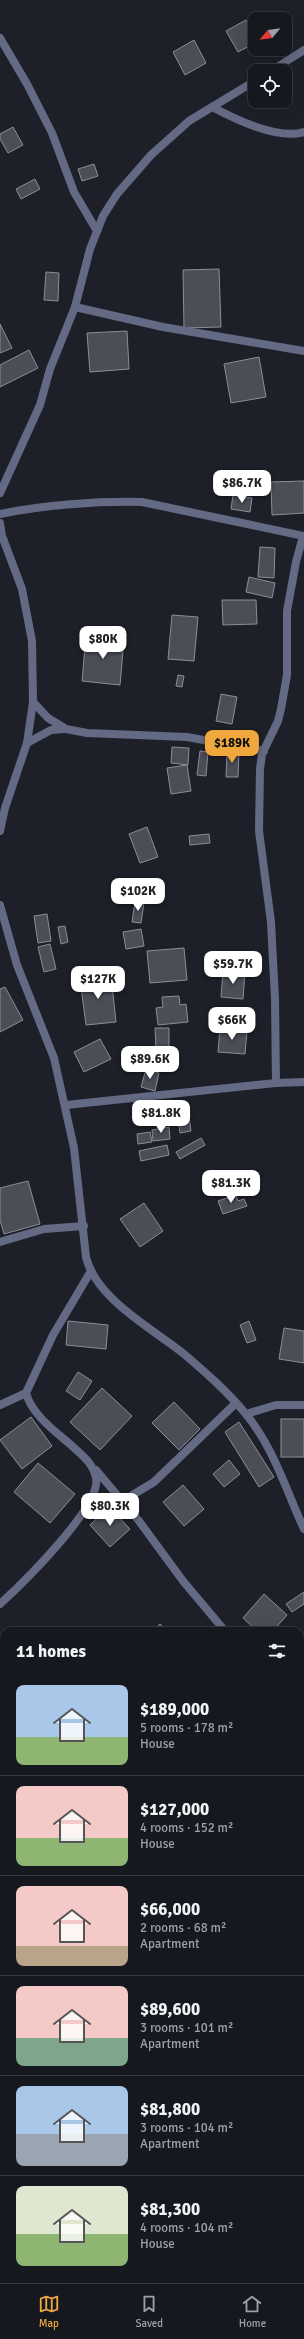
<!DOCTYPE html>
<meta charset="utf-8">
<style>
body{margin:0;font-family:Signika,sans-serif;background:#1f2128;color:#f1f3f6;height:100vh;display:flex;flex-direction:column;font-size:15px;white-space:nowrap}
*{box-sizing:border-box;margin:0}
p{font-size:13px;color:#9ea0a4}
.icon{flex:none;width:22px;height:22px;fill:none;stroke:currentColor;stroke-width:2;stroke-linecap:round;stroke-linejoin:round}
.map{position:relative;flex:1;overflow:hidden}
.panel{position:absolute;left:0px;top:1627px;width:304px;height:656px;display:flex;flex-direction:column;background:#16181f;border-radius:12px 12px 0 0;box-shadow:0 4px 16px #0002,0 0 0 1px #35373d}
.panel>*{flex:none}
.needle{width:26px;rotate:241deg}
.fabs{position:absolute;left:248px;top:12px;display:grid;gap:8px}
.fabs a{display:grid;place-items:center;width:44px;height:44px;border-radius:8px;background:#16181f;box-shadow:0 4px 16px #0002,0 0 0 1px #35373d;font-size:20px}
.price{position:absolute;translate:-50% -34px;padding:0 9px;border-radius:8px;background:#fff;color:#222;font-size:13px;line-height:26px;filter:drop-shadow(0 1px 2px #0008)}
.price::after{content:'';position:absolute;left:50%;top:24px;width:12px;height:9px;margin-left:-6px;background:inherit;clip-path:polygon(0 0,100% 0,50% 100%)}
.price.on{background:#efa73e;color:#111}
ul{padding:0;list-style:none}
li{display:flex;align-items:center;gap:12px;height:100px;padding:0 16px}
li+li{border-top:1px solid #35373d}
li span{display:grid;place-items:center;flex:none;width:112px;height:80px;border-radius:8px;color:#555}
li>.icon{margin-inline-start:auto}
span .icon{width:48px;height:48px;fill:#fffc;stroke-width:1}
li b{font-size:17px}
h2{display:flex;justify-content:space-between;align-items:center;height:48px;padding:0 16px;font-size:17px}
.tab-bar{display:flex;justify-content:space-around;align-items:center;height:56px;border-top:1px solid #35373d;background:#16181f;font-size:11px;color:#9ea0a4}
.tab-bar a{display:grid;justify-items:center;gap:2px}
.tab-bar .on{color:#efa73e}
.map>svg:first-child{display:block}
.building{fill:#4b4d57;stroke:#8b8d98}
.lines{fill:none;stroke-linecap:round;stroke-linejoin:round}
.street{stroke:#656a84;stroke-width:8}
</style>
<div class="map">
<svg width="304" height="2283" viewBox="0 0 304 2283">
<rect width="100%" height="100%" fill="#1e2029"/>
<g class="building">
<polygon points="246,20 255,36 255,43 238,52 226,31"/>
<polygon points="194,40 206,63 185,75 173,52"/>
<polygon points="13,127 23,145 8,153 0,139 0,134"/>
<polygon points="94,164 98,176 82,181 78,169"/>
<polygon points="35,179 40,189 21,199 16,189"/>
<polygon points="219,269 221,327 184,328 183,270"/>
<polygon points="46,272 59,273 58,301 44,300"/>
<polygon points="0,324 12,348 0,353"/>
<polygon points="127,331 129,369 90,372 87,333"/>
<polygon points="29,350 38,368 0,387 0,365"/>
<polygon points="259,357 266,397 231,403 224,364"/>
<polygon points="304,481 304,513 272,515 271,482"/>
<polygon points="233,495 252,498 250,512 231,509"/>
<polygon points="260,547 275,548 274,578 258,577"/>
<polygon points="249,577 275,583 272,598 246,592"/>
<polygon points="222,600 256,600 257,624 223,625"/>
<polygon points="172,615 198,617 194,661 168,659"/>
<polygon points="86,635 124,639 120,685 82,681"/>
<polygon points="178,675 184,676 182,687 176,686"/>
<polygon points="221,694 237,697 232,724 216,721"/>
<polygon points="172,747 189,748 188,765 171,763"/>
<polygon points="200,751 208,752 206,776 197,775"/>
<polygon points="227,752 239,752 238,777 226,777"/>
<polygon points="187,765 191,791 171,794 167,768"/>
<polygon points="147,827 158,857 140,863 129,834"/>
<polygon points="209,834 210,843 190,845 189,836"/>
<polygon points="135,901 144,903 141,923 132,922"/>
<polygon points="47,914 51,941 38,943 34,916"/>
<polygon points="65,926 68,942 61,944 58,927"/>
<polygon points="141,929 144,946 126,949 123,932"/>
<polygon points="50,944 56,969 44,972 38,947"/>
<polygon points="184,948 187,980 150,983 147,951"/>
<polygon points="223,971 245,972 243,999 221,997"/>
<polygon points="111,975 116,1022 86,1025 80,979"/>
<polygon points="5,987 23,1020 0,1032 0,989"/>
<polygon points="179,996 180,1005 186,1004 188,1022 158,1025 156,1008 163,1007 162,997"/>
<polygon points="155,1028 169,1028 169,1049 156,1049"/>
<polygon points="220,1028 247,1031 245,1054 218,1052"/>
<polygon points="100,1039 111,1059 84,1072 74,1052"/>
<polygon points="146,1069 159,1073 155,1091 141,1087"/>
<polygon points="189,1116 191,1131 180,1133 178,1117"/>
<polygon points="169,1127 170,1139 153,1141 152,1130"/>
<polygon points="150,1132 152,1142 138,1144 137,1134"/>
<polygon points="201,1138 205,1145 180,1159 176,1152"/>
<polygon points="167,1145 169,1155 141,1161 139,1151"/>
<polygon points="28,1181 40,1224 4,1234 0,1220 0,1188"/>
<polygon points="236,1195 238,1201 244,1199 247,1206 223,1214 218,1201"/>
<polygon points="144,1203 163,1231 140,1247 120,1219"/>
<polygon points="68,1321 108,1325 106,1349 66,1345"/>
<polygon points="249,1321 256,1340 247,1343 240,1325"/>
<polygon points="284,1328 304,1331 304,1363 279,1359"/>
<polygon points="78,1372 92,1381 80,1400 66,1391"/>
<polygon points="102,1388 132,1416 100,1450 70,1422"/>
<polygon points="174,1402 200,1429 179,1450 152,1423"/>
<polygon points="31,1417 52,1446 22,1469 0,1440"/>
<rect x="281" y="1419" width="23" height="38"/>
<polygon points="239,1422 274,1477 259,1487 225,1432"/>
<polygon points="229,1460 240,1474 224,1487 213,1474"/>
<polygon points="38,1463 75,1494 50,1523 14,1492"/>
<polygon points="183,1485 204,1509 184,1526 163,1502"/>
<polygon points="109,1507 130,1529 110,1547 90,1525"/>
<polygon points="304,1592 304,1604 292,1612 286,1604"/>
<polygon points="264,1594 287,1615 273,1631 257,1631 243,1618"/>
<polygon points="160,1624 166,1631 153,1631"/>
<polygon points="4,1702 4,1721 0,1713 0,1704"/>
<polygon points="0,1719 4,1725 4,1747 0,1750"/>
<polygon points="3,1764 4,1792 2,1793 0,1791 0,1768"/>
<polygon points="0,1879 4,1881 4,1895 0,1901"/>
<polygon points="300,2003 304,2004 304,2021 300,2020"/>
</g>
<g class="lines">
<g class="street">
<polyline points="0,38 27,84 52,133 74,192 97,231"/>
<polyline points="271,71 304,50"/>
<path d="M212,107c23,12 65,33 92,25"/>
<polyline points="75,307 163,327 304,351"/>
<polyline points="0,493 40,405 50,369 75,307 90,249 103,216 117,194 151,155 189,121 255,81"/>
<path d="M0,514c43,-9 98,-13 142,-12l162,34"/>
<polyline points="0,523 2,536 22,589 32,641 33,702 27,743 5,808 0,831"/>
<polyline points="33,702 48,718 66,729 87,733 187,737 264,751"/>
<polyline points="27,743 51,730 65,729"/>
<path d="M0,905l17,60 37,93 20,90 12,109c10,42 67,72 98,97 21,18 43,37 61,59 28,33 41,77 59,116"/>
<polyline points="276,1083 275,999 271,922 259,831 260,769 262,754 278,721 281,709 287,675 287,611 296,562 303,536"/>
<polyline points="66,1105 276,1083 304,1082"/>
<polyline points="0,1242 44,1229 84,1226"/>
<polyline points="0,1405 26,1393"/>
<polyline points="246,1414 276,1405 304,1405"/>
<polyline points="96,1470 139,1521 183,1581 225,1631"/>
<polyline points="121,1502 154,1482 236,1403"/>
<path d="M0,1604c21,-19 102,-98 96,-126 -3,-15 -14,-23 -25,-33 -16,-14 -39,-30 -45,-52l27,-58 38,-64"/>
<polyline points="0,1814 4,1817"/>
<polyline points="300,1918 304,1919"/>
<polyline points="0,1934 4,1923"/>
<polyline points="0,2125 4,2126"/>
<polyline points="300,2143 304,2143"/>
<polyline points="277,2283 278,2279"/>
</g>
</g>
</svg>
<div class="fabs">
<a><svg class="needle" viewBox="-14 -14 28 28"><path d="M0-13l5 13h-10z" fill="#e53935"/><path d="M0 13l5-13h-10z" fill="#9ea0a4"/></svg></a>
<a><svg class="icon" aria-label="locate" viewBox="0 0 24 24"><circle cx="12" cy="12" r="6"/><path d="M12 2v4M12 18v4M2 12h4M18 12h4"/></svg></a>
</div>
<b class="price" style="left:242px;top:504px">$86.7K</b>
<b class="price" style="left:103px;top:660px">$80K</b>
<b class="price on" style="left:232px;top:764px">$189K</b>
<b class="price" style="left:138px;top:912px">$102K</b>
<b class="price" style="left:233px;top:985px">$59.7K</b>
<b class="price" style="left:98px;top:1000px">$127K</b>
<b class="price" style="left:232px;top:1041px">$66K</b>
<b class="price" style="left:150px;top:1080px">$89.6K</b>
<b class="price" style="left:161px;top:1134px">$81.8K</b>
<b class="price" style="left:231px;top:1204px">$81.3K</b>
<b class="price" style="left:110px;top:1527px">$80.3K</b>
<section class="panel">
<h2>11 homes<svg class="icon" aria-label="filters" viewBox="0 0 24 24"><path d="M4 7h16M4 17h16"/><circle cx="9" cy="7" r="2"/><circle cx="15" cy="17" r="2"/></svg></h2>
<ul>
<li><span style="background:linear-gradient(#a9c7e8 65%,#8fb573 0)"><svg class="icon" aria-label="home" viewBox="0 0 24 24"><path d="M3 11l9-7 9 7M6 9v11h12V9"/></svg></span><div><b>$189,000</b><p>5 rooms · 178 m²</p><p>House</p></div></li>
<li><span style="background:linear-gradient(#f6c9c9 65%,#8fb573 0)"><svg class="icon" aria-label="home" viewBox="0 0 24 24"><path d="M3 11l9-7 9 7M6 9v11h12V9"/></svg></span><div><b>$127,000</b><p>4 rooms · 152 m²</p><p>House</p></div></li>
<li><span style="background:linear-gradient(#f6c9c9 75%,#b9a48a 0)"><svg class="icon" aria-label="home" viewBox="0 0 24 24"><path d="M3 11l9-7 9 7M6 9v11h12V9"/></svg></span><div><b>$66,000</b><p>2 rooms · 68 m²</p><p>Apartment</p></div></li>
<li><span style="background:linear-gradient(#f6c9c9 65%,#7fa58c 0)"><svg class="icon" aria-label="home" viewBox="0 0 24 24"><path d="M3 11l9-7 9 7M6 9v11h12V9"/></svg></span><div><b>$89,600</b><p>3 rooms · 101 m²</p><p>Apartment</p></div></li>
<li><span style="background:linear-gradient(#a9c7e8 60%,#9aa5b1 0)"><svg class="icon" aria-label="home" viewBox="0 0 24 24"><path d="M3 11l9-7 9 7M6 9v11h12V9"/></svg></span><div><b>$81,800</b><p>3 rooms · 104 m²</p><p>Apartment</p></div></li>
<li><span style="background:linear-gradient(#dfe7d0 60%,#8fb573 0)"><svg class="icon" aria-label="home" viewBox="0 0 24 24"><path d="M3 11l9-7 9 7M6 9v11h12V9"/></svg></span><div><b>$81,300</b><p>4 rooms · 104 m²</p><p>House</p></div></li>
</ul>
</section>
</div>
<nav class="tab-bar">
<a class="on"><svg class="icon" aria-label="map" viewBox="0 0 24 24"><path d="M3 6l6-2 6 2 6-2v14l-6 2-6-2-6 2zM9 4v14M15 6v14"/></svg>Map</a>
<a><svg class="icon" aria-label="saved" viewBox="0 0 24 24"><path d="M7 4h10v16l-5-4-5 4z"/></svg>Saved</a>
<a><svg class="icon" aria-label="home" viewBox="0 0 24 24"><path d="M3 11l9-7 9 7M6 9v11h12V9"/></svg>Home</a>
</nav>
